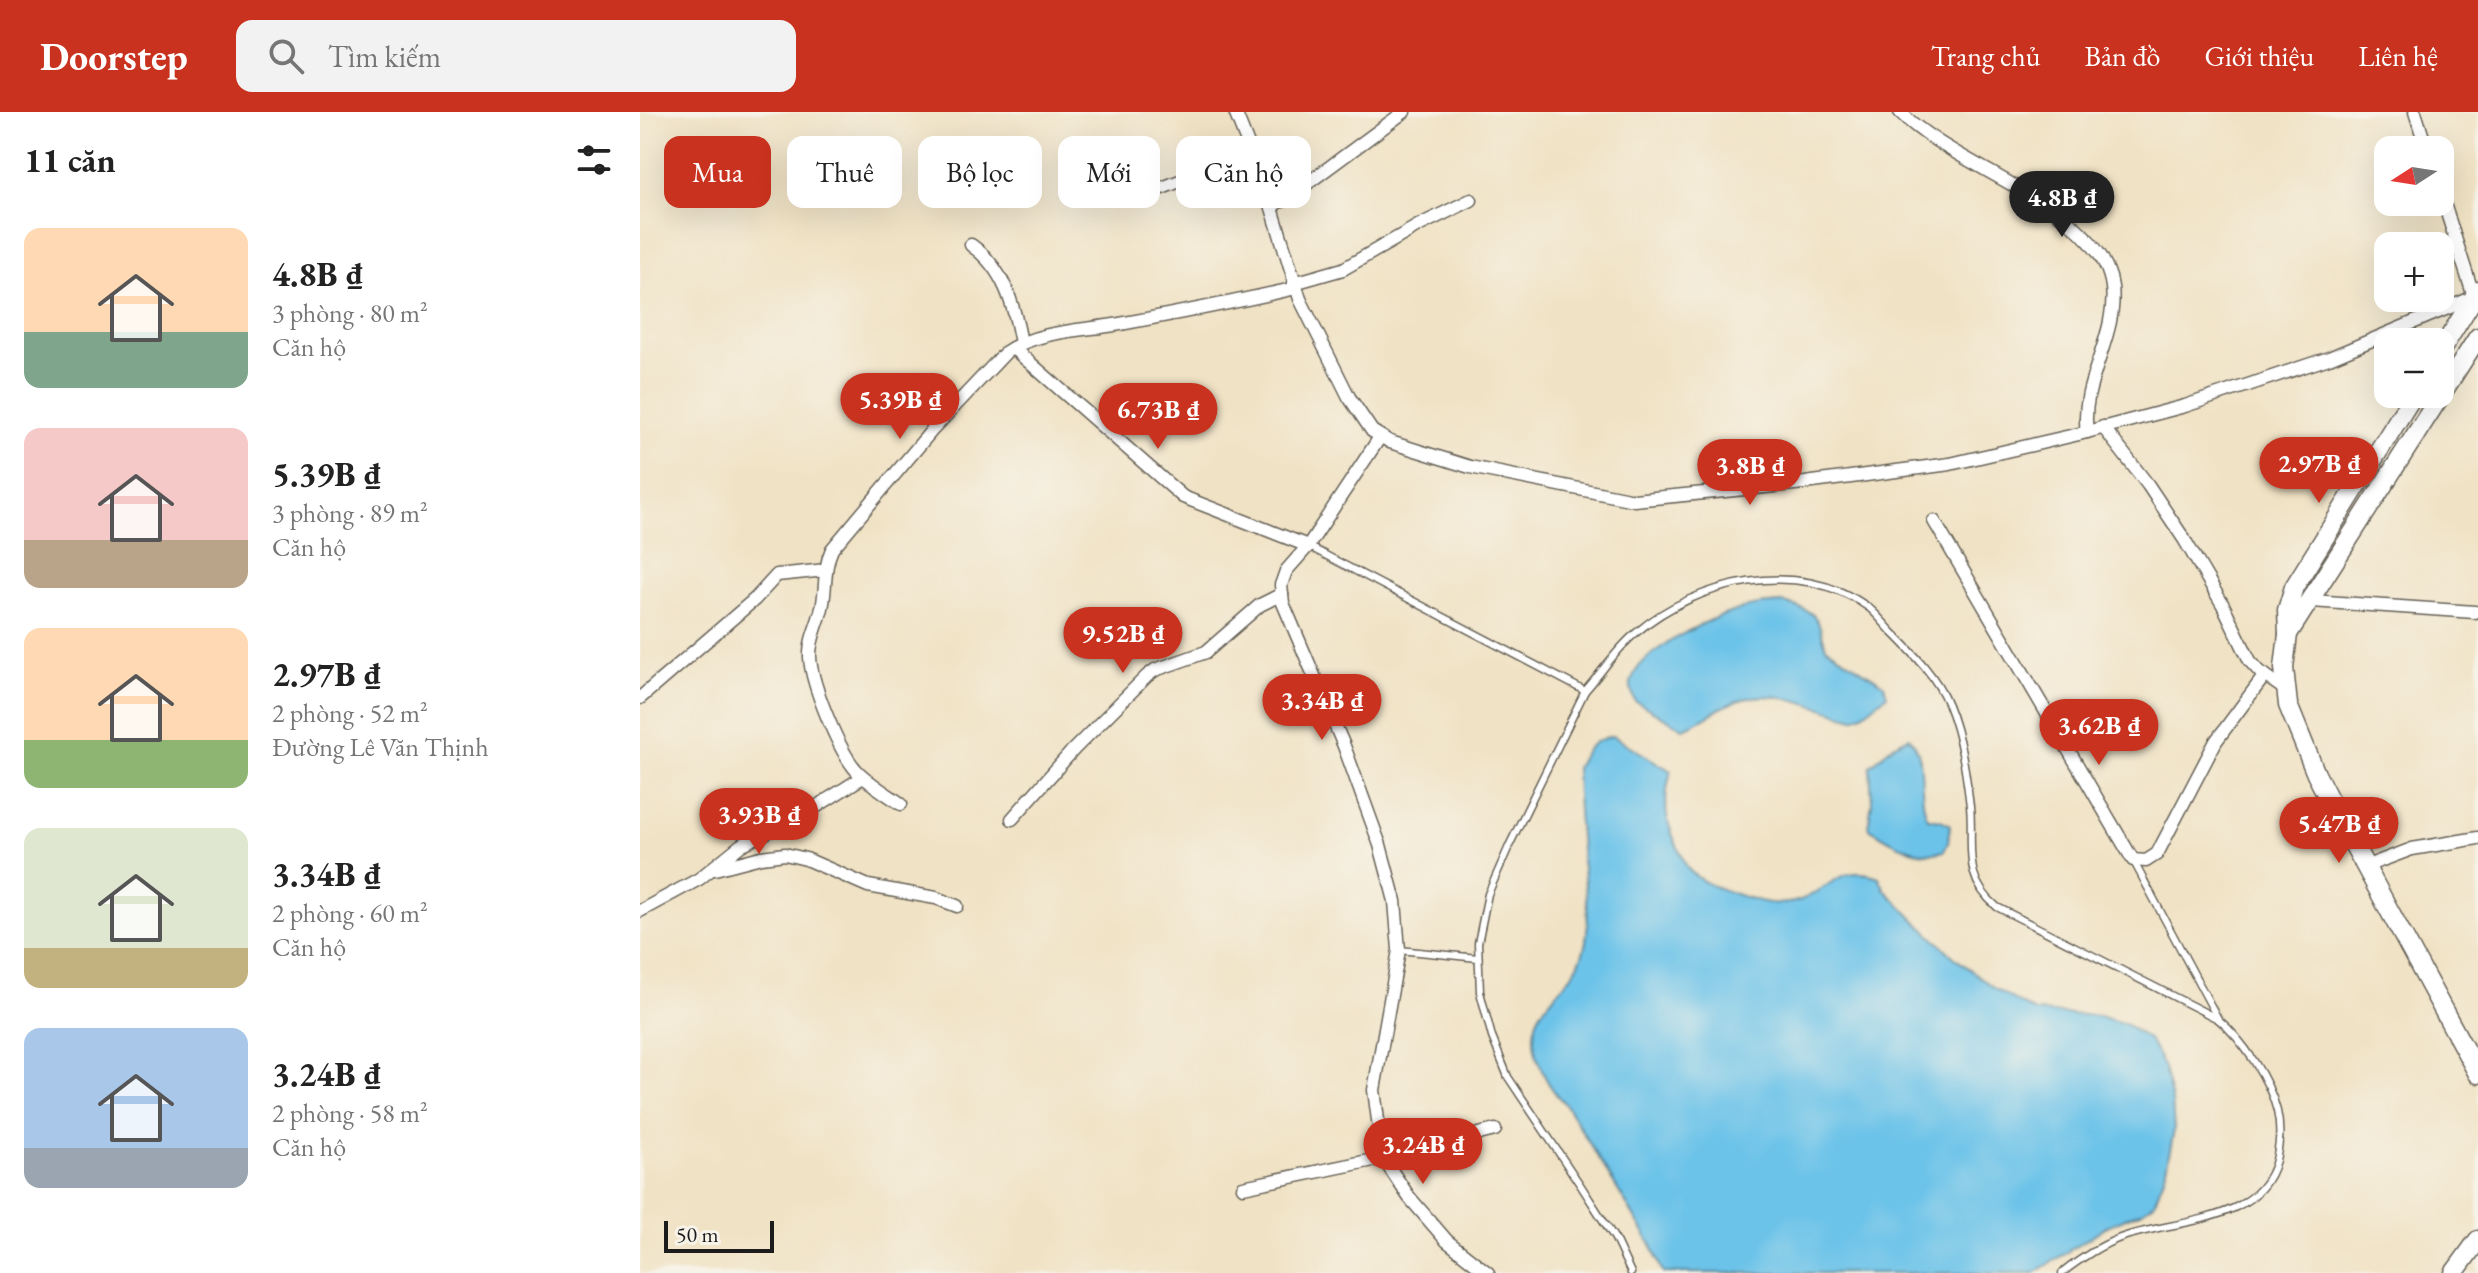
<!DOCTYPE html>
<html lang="vi">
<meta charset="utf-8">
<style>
body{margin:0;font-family:"EB Garamond",serif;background:#f2f2f2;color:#222;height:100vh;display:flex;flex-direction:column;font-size:30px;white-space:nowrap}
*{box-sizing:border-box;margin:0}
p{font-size:26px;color:#767676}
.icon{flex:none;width:44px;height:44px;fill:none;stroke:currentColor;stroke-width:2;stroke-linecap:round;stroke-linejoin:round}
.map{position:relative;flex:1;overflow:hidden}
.panel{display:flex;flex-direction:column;background:#fff;width:640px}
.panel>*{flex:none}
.guide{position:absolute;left:24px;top:24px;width:760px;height:72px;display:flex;gap:16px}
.needle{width:52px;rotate:258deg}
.buttons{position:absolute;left:1734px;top:24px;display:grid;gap:16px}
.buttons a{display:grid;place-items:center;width:80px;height:80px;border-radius:16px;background:#fff;box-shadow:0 8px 32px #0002;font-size:40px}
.scale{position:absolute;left:24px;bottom:20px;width:110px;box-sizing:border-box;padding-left:8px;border:4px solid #1c1c1c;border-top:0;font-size:22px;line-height:28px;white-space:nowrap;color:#1c1c1c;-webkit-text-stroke:6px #f7f3e8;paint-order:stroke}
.price{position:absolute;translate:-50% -68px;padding:0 18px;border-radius:28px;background:#c8321e;color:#fff;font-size:26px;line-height:52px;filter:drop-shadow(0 2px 4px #0008)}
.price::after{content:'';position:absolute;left:50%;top:48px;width:24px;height:18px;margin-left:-12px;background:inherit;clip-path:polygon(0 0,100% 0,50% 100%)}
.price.active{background:#222;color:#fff}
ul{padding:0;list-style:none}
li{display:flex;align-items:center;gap:24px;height:200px;padding:0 24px}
li span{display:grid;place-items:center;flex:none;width:224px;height:160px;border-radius:16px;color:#555}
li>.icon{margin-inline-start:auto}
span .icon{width:96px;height:96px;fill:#fffc;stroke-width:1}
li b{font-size:34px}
h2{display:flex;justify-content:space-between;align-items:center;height:96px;padding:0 24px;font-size:34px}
.chip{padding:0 28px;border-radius:16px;background:#fff;box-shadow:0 8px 32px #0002;font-size:28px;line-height:72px}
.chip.active{background:#c8321e;color:#fff}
header{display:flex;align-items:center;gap:48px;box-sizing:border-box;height:112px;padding:0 40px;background:#c8321e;color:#fff}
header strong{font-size:38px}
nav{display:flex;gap:44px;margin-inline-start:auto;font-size:28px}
.search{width:560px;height:72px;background:#f2f2f2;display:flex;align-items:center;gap:20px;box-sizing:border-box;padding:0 28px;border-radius:16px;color:#767676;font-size:30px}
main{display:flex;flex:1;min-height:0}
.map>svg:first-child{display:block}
.water{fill:#6cc3e9;stroke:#447082;stroke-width:2}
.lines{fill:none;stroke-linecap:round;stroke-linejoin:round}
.service-casing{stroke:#666157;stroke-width:9}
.minor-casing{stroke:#666157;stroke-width:15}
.secondary-casing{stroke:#666157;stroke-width:21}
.service{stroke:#fff;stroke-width:6}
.minor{stroke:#fff;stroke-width:12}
.secondary{stroke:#fff;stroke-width:18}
</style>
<header>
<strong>Doorstep</strong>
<div class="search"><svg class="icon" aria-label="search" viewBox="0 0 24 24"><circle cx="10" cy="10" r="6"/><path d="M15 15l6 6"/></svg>Tìm kiếm</div>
<nav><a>Trang chủ</a><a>Bản đồ</a><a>Giới thiệu</a><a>Liên hệ</a></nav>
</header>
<main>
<section class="panel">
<h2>11 căn<svg class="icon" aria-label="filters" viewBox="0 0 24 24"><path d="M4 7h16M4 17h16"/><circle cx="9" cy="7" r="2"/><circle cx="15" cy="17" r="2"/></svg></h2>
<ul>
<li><span style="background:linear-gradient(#ffd9b3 65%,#7fa58c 0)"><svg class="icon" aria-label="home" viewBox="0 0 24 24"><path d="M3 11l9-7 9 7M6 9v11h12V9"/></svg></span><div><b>4.8B ₫</b><p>3 phòng · 80 m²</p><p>Căn hộ</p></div></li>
<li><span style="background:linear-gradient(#f6c9c9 70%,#b9a48a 0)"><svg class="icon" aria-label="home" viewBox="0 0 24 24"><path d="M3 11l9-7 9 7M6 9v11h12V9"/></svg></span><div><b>5.39B ₫</b><p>3 phòng · 89 m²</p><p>Căn hộ</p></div></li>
<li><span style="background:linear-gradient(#ffd9b3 70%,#8fb573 0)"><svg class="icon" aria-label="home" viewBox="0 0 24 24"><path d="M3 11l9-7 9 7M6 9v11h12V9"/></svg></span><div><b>2.97B ₫</b><p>2 phòng · 52 m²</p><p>Đường Lê Văn Thịnh</p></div></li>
<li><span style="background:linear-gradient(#dfe7d0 75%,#c2b280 0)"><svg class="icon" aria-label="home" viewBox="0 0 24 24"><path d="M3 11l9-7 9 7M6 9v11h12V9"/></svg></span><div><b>3.34B ₫</b><p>2 phòng · 60 m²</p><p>Căn hộ</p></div></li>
<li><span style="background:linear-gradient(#a9c7e8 75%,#9aa5b1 0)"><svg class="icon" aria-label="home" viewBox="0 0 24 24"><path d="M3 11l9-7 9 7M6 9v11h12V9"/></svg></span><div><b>3.24B ₫</b><p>2 phòng · 58 m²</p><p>Căn hộ</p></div></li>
</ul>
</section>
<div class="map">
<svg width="1838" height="1161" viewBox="0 0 1838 1161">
<rect width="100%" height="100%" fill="#f7f3e8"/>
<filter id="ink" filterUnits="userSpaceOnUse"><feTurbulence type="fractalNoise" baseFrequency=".0125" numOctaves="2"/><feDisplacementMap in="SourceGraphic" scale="16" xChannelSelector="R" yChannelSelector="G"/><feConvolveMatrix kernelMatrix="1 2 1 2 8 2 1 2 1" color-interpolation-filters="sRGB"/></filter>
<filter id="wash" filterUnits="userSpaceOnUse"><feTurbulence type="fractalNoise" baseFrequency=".006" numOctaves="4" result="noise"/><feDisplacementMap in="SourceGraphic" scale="32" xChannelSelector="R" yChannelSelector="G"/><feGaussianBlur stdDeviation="1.8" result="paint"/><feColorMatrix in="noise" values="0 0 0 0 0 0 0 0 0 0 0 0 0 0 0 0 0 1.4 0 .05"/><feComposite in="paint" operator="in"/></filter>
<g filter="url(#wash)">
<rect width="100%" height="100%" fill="#f0e2c4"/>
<g class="water">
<path d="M1144,491c35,10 32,11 42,44l58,37 3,11 -24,19 -9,4c-44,-12 -82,-34 -127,-13 -15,7 -28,18 -44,23l-48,-27c-2,-6 -5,-12 -4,-18 5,-31 76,-63 104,-72 15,-6 32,-7 49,-8z"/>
<path d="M973,624l58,35c-9,33 -6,52 10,83 2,5 5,13 8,16 14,15 38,21 56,27 16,5 32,9 49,5 35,-9 44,-40 85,-25l6,13 29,29 41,39 42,32 38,22 64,4 26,8 24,16 15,28 8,33 2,30 -9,43 -11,29 -12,8 -35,15 -72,47h-372l-11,-27 -86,-141c-22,-21 -44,-65 -24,-94 16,-24 35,-33 43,-65 6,-27 0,-59 -3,-86 -3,-30 -5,-61 -6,-92 9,-18 15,-28 37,-32z"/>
<path d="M1269,625c20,20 7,58 19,81l13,2 9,5 -2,18 -4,8c-27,8 -54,-10 -76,-24l4,-25 -2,-36 25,-22z"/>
</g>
</g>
<g filter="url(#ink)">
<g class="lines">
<g class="service-casing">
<g id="service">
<path d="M668,434l277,145c17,-19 32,-43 52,-59 60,-51 162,-75 231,-25 9,7 17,18 25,26 21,21 44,44 55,72 13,32 18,68 22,101 4,40 -9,71 27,101l221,112c25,21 51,60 59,92 4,17 3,32 -1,49 -17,66 -105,59 -156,78 -21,8 -40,21 -58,35"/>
<polyline points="945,579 870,732 848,782 838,831 840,880 852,925 868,965 941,1074 975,1127 991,1161"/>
<polyline points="1493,748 1578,907"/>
<polyline points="759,838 838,846"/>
</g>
</g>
<g class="minor-casing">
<g id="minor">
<polyline points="595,0 628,83 660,187 709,285 732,319 750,330 830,355 994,388 1165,371 1310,352 1439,322 1545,294 1689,246 1834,185 1800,79"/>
<path d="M1260,0c55,57 202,95 212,175 6,50 -33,96 -25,145"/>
<polyline points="1775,0 1787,38"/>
<polyline points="522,76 611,41"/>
<polyline points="631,93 645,88 764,0"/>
<path d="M331,133c33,23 43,60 50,98"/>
<polyline points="654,171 703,157 778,114 831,88"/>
<polyline points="373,236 543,385 668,434"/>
<polyline points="1463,315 1508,373 1544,427 1583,493 1610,549 1620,560 1646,578"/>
<polyline points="740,325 668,434 646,459 641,473 643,491 704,634 740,733 755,789 759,838 734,978 743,1046 769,1085 807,1129 848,1161"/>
<polyline points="1294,409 1493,748 1506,749 1517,742 1576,629 1625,563"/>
<polyline points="1671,489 1835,500"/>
<polyline points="0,586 115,487 137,463 186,458"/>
<path d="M261,692c-14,-10 -31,-20 -44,-33 -18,-19 -46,-88 -47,-114 -1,-19 10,-35 13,-54 3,-18 1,-37 9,-54l101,-120 73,-77c33,-22 76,-21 114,-28 59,-11 117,-22 176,-36"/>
<polyline points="372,707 434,637 507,564 515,558 566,540 620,493 642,482"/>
<polyline points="1724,755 1772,737 1838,726"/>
<polyline points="75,757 121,745 145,742 166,747 228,774 296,786 317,794"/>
<polyline points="0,799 59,767 101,733 171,698 223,665"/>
<polyline points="603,1075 743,1046 855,1018"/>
</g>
</g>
<g class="secondary-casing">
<g id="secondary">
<polyline points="1800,240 1838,179"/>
<polyline points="1774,282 1654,475 1647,498 1648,522 1644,556 1648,593 1676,662 1691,691 1838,962"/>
<polyline points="1648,522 1838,225"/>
<polyline points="1814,1161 1838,1128"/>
</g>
</g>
<use href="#service" class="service"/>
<use href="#minor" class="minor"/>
<use href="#secondary" class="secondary"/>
</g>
</g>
</svg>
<div class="buttons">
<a><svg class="needle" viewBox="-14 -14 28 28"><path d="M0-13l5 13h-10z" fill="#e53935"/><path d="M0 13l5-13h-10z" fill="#767676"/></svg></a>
<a>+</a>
<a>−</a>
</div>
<div class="scale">50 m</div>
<b class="price active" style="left:1422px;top:127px">4.8B ₫</b>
<b class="price" style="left:260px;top:329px">5.39B ₫</b>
<b class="price" style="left:518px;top:339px">6.73B ₫</b>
<b class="price" style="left:1679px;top:393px">2.97B ₫</b>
<b class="price" style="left:1110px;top:395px">3.8B ₫</b>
<b class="price" style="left:483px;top:563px">9.52B ₫</b>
<b class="price" style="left:682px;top:630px">3.34B ₫</b>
<b class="price" style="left:1459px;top:655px">3.62B ₫</b>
<b class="price" style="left:119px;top:744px">3.93B ₫</b>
<b class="price" style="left:1699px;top:753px">5.47B ₫</b>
<b class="price" style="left:783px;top:1074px">3.24B ₫</b>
<div class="guide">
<a class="chip active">Mua</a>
<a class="chip">Thuê</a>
<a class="chip">Bộ lọc</a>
<a class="chip">Mới</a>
<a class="chip">Căn hộ</a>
</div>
</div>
</main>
